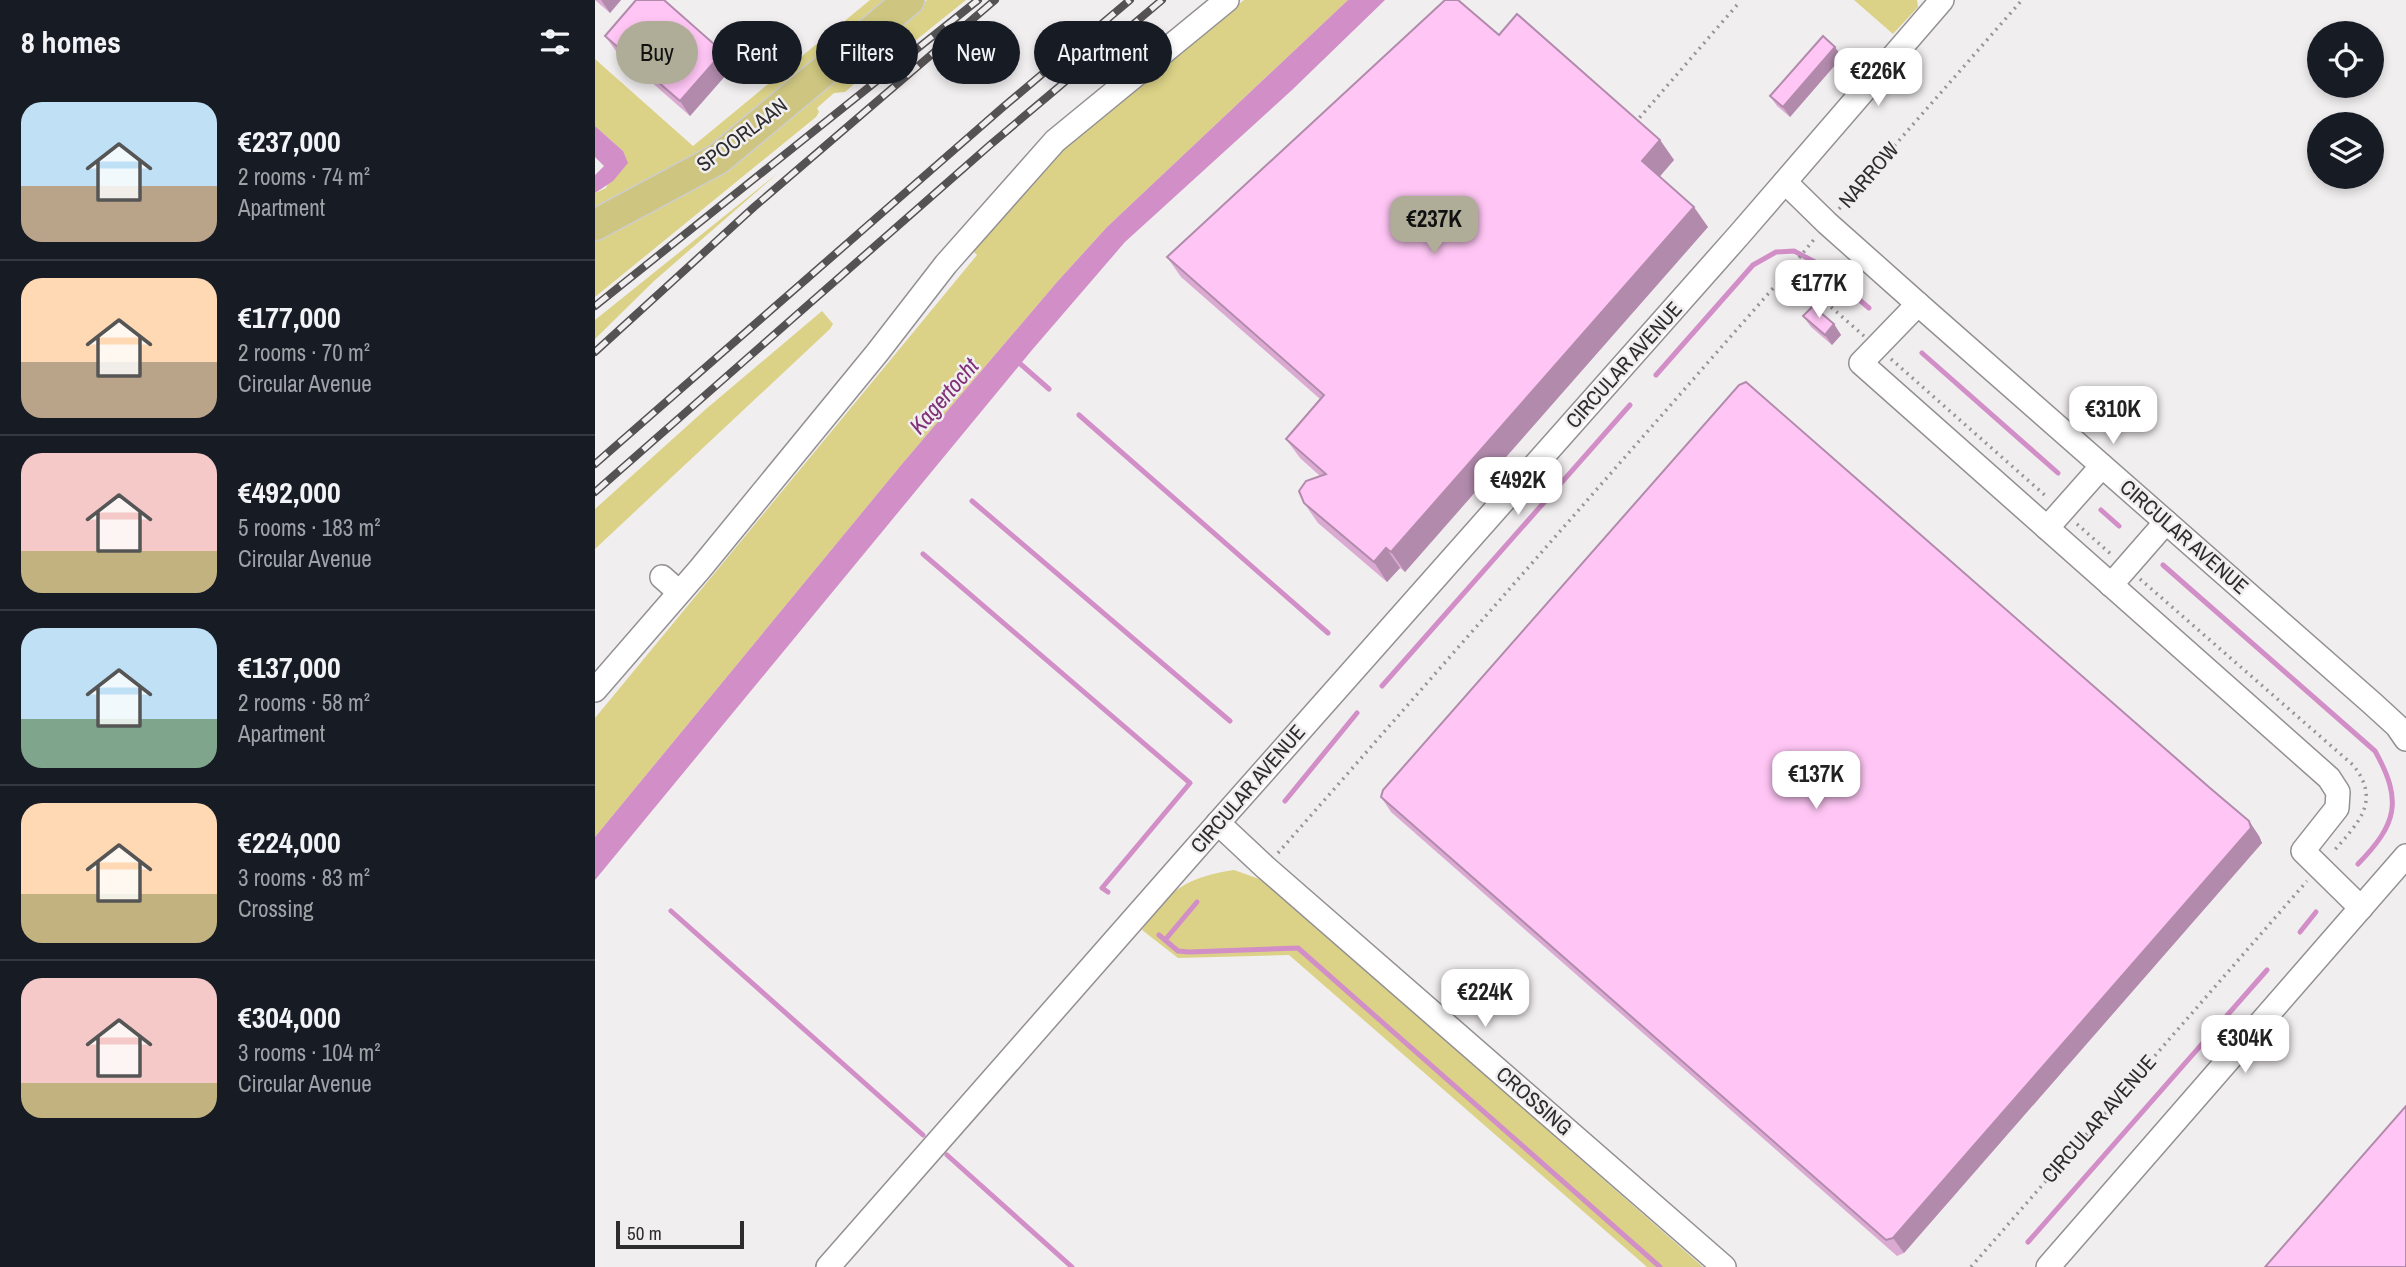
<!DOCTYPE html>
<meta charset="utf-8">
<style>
body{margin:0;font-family:"Archivo Narrow",sans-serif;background:#20242c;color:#f1f3f6;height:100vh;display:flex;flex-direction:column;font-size:26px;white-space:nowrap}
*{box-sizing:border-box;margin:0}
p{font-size:23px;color:#9ea1a6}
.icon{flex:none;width:38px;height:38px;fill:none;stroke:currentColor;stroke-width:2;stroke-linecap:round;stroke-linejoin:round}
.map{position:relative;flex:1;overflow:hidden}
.drawer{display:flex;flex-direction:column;background:#171b24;width:595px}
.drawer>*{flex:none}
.banner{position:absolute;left:21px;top:21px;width:665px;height:63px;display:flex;gap:14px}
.fabs{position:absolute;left:1712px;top:21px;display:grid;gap:14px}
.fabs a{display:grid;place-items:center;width:77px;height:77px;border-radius:50%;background:#171b24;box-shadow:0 4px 10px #0003;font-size:35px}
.scale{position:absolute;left:21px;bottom:18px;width:128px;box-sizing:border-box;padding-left:7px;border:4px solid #2e2d2e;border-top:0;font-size:19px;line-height:24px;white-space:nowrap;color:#2e2d2e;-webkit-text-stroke:5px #f1eef0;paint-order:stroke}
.price{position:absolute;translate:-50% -60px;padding:0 16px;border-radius:14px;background:#fff;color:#222;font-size:23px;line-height:46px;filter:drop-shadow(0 2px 4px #0008)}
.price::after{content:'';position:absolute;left:50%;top:42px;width:21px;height:16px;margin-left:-10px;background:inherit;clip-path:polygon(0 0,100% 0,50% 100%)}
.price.active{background:#afad98;color:#111}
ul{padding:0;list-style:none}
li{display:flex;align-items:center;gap:21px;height:175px;padding:0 21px}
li+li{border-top:2px solid #363941}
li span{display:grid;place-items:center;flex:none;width:196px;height:140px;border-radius:21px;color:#555}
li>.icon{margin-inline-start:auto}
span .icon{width:84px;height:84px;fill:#fffc;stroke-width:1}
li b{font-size:30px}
h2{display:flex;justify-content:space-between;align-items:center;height:84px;padding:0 21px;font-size:30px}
.tag{padding:0 24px;border-radius:32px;background:#171b24;box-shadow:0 4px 10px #0003;font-size:24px;line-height:63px}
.tag.active{background:#afad98;color:#111}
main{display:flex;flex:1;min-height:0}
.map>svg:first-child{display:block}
.green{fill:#dbd287}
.water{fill:#d28ec7}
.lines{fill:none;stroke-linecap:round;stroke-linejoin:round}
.stream{stroke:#d28ec7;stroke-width:5}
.minor-casing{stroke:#939093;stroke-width:26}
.major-casing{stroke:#cdcdcd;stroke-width:33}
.path{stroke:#979596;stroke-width:3.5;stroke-dasharray:2 5;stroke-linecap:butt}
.minor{stroke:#fff;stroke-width:23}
.major{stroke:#cdc580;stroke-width:30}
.rail-casing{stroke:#545253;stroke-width:8}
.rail{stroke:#f1eef0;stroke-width:5;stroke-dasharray:16;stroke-linecap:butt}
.wall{fill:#dbaad3}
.shaded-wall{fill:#b28bac}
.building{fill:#ffc6f5;stroke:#b28bac;stroke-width:2}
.labels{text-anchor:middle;stroke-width:5;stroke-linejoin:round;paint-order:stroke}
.street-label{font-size:21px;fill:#2e2d2e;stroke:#f1eef0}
.water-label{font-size:23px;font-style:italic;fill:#803077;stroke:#f1eef0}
</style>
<main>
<section class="drawer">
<h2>8 homes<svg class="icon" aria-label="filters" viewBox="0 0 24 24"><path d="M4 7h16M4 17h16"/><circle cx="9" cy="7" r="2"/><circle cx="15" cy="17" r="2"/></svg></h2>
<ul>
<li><span style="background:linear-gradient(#bfe0f5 60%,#b9a48a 0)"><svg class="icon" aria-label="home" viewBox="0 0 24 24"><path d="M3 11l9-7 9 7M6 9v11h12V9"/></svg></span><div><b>€237,000</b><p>2 rooms · 74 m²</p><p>Apartment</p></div></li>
<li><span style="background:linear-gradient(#ffd9b3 60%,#b9a48a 0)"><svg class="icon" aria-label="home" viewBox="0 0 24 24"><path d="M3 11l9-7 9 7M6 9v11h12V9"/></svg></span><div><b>€177,000</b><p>2 rooms · 70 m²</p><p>Circular Avenue</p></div></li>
<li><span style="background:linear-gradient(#f6c9c9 70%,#c2b280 0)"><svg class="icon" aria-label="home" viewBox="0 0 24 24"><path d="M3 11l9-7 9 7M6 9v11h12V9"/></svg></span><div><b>€492,000</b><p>5 rooms · 183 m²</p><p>Circular Avenue</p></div></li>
<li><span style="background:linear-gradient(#bfe0f5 65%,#7fa58c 0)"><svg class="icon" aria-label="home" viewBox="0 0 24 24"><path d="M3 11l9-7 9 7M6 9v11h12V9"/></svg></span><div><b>€137,000</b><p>2 rooms · 58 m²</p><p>Apartment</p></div></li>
<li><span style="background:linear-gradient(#ffd9b3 65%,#c2b280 0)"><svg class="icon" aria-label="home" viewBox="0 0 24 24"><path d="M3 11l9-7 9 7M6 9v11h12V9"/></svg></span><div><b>€224,000</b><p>3 rooms · 83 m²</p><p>Crossing</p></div></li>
<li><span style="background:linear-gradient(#f6c9c9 75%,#c2b280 0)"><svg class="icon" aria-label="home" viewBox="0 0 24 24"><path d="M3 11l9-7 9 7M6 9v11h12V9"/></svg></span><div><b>€304,000</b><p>3 rooms · 104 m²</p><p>Circular Avenue</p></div></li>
</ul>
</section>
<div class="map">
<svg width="1811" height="1267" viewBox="0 0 1811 1267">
<rect width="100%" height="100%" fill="#f1eef0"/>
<g class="green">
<polygon points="275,0 297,0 169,108 105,152 0,214 0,193 11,188 28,151 0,126 0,59 98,146"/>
<polygon points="332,0 371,0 295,61 287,60 250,92 239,93 222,108 224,112 221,117 0,297 0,241 54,213 91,190 218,94"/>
<polygon points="649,0 753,0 512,227 462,282 307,464 0,837 0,718 382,255 377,250 472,146 517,103"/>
<polygon points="1259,0 1322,0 1323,7 1298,34"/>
<polygon points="183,173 59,281 0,339 0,320"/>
<polygon points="227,311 238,324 235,329 0,549 0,509 111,409"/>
<path d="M639,870l28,10 18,15 423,372h-56l-358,-312 -111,3 -36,-28c23,-39 48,-54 92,-60z"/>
</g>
<g class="water">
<polygon points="753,0 790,0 697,90 530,242 437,350 0,880 0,837 307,464 462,282 512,227"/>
<polygon points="0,126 28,151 33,163 18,181 0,193 0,175 9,166 0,157"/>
</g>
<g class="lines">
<g class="stream">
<polyline points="1327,353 1463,473"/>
<polyline points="422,361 454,389"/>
<polyline points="1061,375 1158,265 1181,252 1199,251 1220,262 1274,308"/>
<polyline points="484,415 733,633"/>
<polyline points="377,501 635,721"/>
<polyline points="1506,510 1524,526"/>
<polyline points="328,554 595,783 507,888 513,892"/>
<path d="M1568,565l212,186c28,50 22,73 -17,113"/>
<polyline points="787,686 1035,405"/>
<polyline points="690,801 762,713"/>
<polyline points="76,911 328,1135"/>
<polyline points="1705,932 1721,912"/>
<polyline points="564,935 583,951 594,952 703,948 1065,1267"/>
<polyline points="570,940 602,902"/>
<polyline points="352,1155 477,1267"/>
<polyline points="1433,1242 1672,970"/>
</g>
<g class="minor-casing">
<g id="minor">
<polyline points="1190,182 1232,223 1323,304 1778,704 1802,726 1811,739"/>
<polyline points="1323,304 1266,363 1734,778 1743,792 1742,808 1708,851 1766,908"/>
<polyline points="1452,528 1507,466"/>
<polyline points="67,577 84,592"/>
<polyline points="1516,585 1571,522"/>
<polyline points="0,690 105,569 282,353 351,264 460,141 632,0"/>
<polyline points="623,823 670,867 1129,1267"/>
<polyline points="233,1267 623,823 1144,235 1347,0"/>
<polyline points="1453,1267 1811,856"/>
</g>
</g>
<g class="major-casing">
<polyline id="major" points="0,225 123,159 314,0"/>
</g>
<g class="path">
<polyline points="1040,123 1142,5"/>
<polyline points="1244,209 1427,0"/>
<polyline points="1194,270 1269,336"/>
<polyline points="1296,359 1453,498"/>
<polyline points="1482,524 1518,556"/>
<path d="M1545,579l213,186c29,36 5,58 -20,87"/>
<polyline points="683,853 1194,270 1221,237"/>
<polyline points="1376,1267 1712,881"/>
</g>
<use href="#minor" class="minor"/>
<use href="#major" class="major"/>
<g class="rail-casing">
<g id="rail">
<polyline points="0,306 383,0"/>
<polyline points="0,352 159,207 400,0"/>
<polyline points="0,464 407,108 535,0"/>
<polyline points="0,492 395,145 567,0"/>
</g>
</g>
<use href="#rail" class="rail"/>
</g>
<g class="wall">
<polygon points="0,0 26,0 15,13"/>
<polygon points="904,35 1065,140 1079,160 1064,176 1113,227 810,572 805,568 792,582 723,523 709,503 725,476 705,458 691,439 725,399 586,277 572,257"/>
<polygon points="10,36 128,52 138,67 95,116 21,51"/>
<polygon points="1247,57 1195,117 1182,106 1175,96"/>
<polygon points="1208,316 1239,324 1246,335 1237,345 1216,327"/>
<polygon points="786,797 1654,821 1664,836 1667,843 1309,1253 1302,1256 796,812"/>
</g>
<g class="shaded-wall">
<polygon points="6,0 26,0 15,13"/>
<polygon points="1240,47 1247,57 1195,117 1188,107"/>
<polygon points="128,52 138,67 95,116 85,101"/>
<polygon points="1065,140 1079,160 1061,181 1047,161"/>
<polygon points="1099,207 1113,227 810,572 796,552"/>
<polygon points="1239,324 1246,335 1237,345 1230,335"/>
<polygon points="791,548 805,568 792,582 779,562"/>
<polygon points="1654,821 1664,836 1667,843 1309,1253 1298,1238"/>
</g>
<g class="building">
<polygon points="41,0 69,0 128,52 85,101 10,36"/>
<polygon points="850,0 863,0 904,35 922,14 1065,140 1047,161 1099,207 796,552 791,548 779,562 709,503 704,491 711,481 731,474 691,439 729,395 572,257"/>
<polygon points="1228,36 1240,47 1188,107 1175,96"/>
<polygon points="1218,306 1239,324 1230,335 1208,316"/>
<polygon points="1151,382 1615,788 1654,821 1656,828 1298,1238 1291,1240 786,797 788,790 1144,385"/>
<polygon points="1811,1106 1811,1267 1670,1267"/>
</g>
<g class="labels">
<g class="street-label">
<text transform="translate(147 135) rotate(-37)" y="7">SPOORLAAN</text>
<text transform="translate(1274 175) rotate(-49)" y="7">NARROW</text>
<text transform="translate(1029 365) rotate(-48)" y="7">CIRCULAR AVENUE</text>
<text transform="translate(1589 537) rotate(41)" y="7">CIRCULAR AVENUE</text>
<text transform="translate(653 789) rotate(-49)" y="7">CIRCULAR AVENUE</text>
<text transform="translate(939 1101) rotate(41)" y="7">CROSSING</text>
<text transform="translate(1504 1119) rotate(-49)" y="7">CIRCULAR AVENUE</text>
</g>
<g class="water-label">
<text transform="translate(349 396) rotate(-49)" y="8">Kagertocht</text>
</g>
</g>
</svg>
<div class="fabs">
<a><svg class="icon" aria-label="locate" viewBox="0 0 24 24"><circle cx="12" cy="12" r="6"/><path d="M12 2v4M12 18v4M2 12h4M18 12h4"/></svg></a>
<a><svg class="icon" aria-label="layers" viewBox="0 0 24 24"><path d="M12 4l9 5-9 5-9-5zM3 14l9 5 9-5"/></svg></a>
</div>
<div class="scale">50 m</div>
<b class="price" style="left:1283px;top:108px">€226K</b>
<b class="price active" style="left:839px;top:256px">€237K</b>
<b class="price" style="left:1224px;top:320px">€177K</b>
<b class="price" style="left:1518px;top:446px">€310K</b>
<b class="price" style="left:923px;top:517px">€492K</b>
<b class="price" style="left:1221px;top:811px">€137K</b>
<b class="price" style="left:890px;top:1029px">€224K</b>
<b class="price" style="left:1650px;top:1075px">€304K</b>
<div class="banner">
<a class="tag active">Buy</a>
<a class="tag">Rent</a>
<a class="tag">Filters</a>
<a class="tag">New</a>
<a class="tag">Apartment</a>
</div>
</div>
</main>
